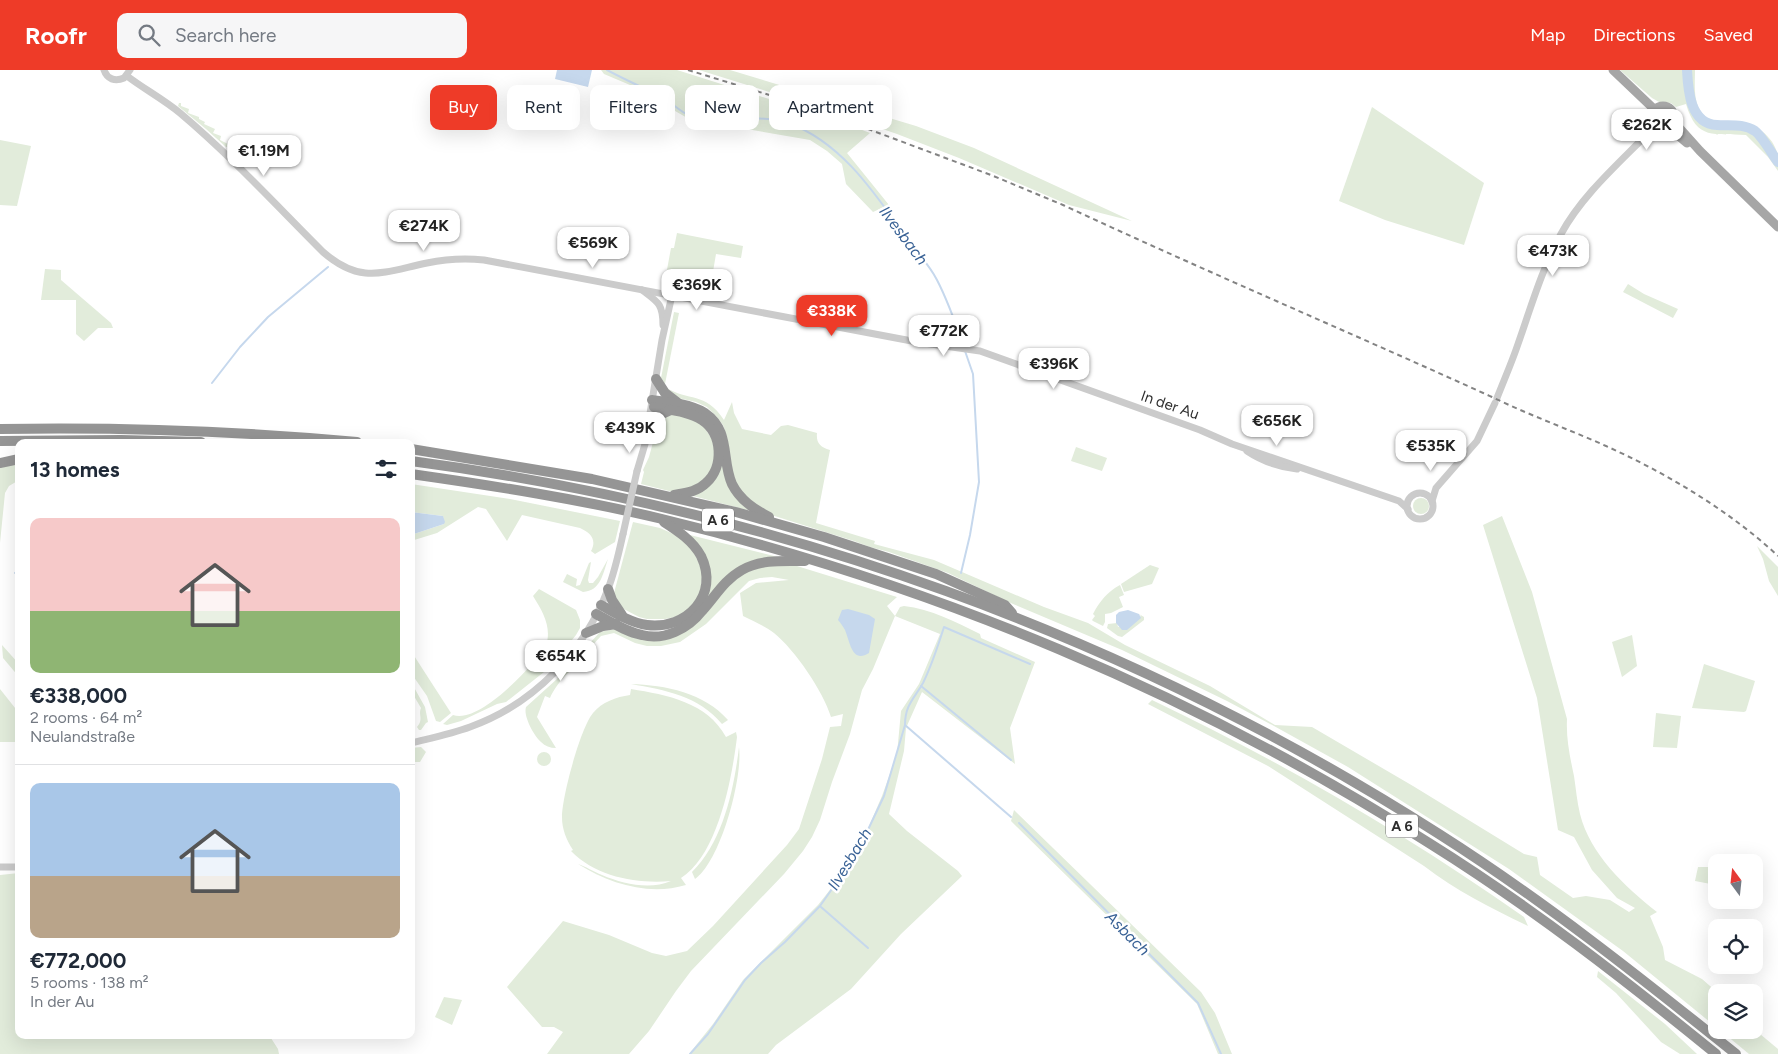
<!DOCTYPE html>
<meta charset="utf-8">
<style>
body{margin:0;font-family:Figtree,sans-serif;background:#f6f6f7;color:#1f2937;height:100vh;display:flex;flex-direction:column;font-size:19px;white-space:nowrap}
*{box-sizing:border-box;margin:0}
p{font-size:16px;color:#747a83}
.icon{flex:none;width:28px;height:28px;fill:none;stroke:currentColor;stroke-width:2;stroke-linecap:round;stroke-linejoin:round}
.map{position:relative;flex:1;overflow:hidden}
.drawer{position:absolute;left:15px;top:369px;width:400px;height:600px;display:flex;flex-direction:column;background:#fff;border-radius:10px;box-shadow:0 5px 20px #0002}
.drawer>*{flex:none}
.top-card{position:absolute;left:430px;top:15px;width:475px;height:45px;display:flex;gap:10px}
.needle{width:32px;rotate:345deg}
.tools{position:absolute;left:1708px;top:784px;display:grid;gap:10px}
.tools a{display:grid;place-items:center;width:55px;height:55px;border-radius:10px;background:#fff;box-shadow:0 5px 20px #0002;font-size:25px}
.price{position:absolute;translate:-50% -42px;padding:0 11px;border-radius:10px;background:#fff;color:#222;font-size:16px;line-height:32px;filter:drop-shadow(0 1px 2px #0008)}
.price::after{content:'';position:absolute;left:50%;top:30px;width:15px;height:11px;margin-left:-8px;background:inherit;clip-path:polygon(0 0,100% 0,50% 100%)}
.price.active{background:#ee3b28;color:#fff}
ul{padding:0;list-style:none}
li{display:grid;align-content:center;gap:10px;height:265px;padding:0 15px}
li+li{border-top:1px solid #e0e1e3}
li span{display:grid;place-items:center;height:155px;border-radius:10px;color:#555}
li>.icon{margin-inline-start:auto}
span .icon{width:90px;height:90px;fill:#fffc;stroke-width:1}
li b{font-size:21px}
h2{display:flex;justify-content:space-between;align-items:center;height:60px;padding:0 15px;font-size:21px}
.chip{padding:0 18px;border-radius:10px;background:#fff;box-shadow:0 5px 20px #0002;font-size:18px;line-height:45px}
.chip.active{background:#ee3b28;color:#fff}
header{display:flex;align-items:center;gap:30px;box-sizing:border-box;height:70px;padding:0 25px;background:#ee3b28;color:#fff}
header strong{font-size:24px}
nav{display:flex;gap:28px;margin-inline-start:auto;font-size:18px}
.search{width:350px;height:45px;background:#f6f6f7;display:flex;align-items:center;gap:12px;box-sizing:border-box;padding:0 18px;border-radius:10px;color:#747a83;font-size:19px}
.map>svg:first-child{display:block}
.green{fill:#e2ecdb}
.water{fill:#c6d8ed}
.lines{fill:none;stroke-linecap:round;stroke-linejoin:round}
.stream{stroke:#c6d8ed;stroke-width:2}
.river{stroke:#c6d8ed;stroke-width:10}
.minor{stroke:#cbcbcb;stroke-width:7}
.major{stroke:#a6a6a6;stroke-width:9}
.highway{stroke:#959595;stroke-width:10}
.rail{stroke:#838383;stroke-width:2;stroke-dasharray:5 4;stroke-linecap:butt}
.minor-bridge{stroke:#cbcbcb;stroke-width:7}
.labels{text-anchor:middle;stroke-width:5;stroke-linejoin:round;paint-order:stroke}
.shield{fill:#fff;stroke:#6d6d6d;stroke-width:1}
.shield-label{font-size:14px;font-weight:bold;fill:#2e2e2e}
.street-label{font-size:15px;fill:#2e2e2e;stroke:#fff}
.water-label{font-size:16px;font-style:italic;fill:#386195;stroke:#fff}
</style>
<header>
<strong>Roofr</strong>
<div class="search"><svg class="icon" aria-label="search" viewBox="0 0 24 24"><circle cx="10" cy="10" r="6"/><path d="M15 15l6 6"/></svg>Search here</div>
<nav><a>Map</a><a>Directions</a><a>Saved</a></nav>
</header>
<div class="map">
<svg width="1778" height="984" viewBox="0 0 1778 984">
<rect width="100%" height="100%" fill="#fff"/>
<g class="green">
<polygon points="601,0 677,0 839,51 870,63 847,83 889,135 873,142 846,114 842,94 827,81 810,70 689,49 630,15 604,4"/>
<polygon points="699,0 730,0 916,56 974,78 1132,151 1069,135 959,88 897,64 833,42"/>
<path d="M1620,0h75c0,13 -2,31 6,42 8,11 19,9 31,9 19,0 39,12 45,31 1,5 1,13 1,19l-10,-14 -22,-22c-32,-2 -49,6 -60,-31l-10,3 -5,-4 -12,-1 -7,-4z"/>
<polygon points="179,33 181,33 181,36 189,39 188,43 199,47 199,49 205,52 204,54 215,59 213,63 221,66 220,70 232,76 226,77 206,59 178,36"/>
<polygon points="1372,37 1484,113 1464,175 1385,150 1339,131"/>
<polygon points="0,70 31,76 17,136 0,135"/>
<polygon points="677,163 743,176 741,188 716,184 709,225 664,216 671,178 674,178"/>
<polygon points="45,199 61,200 61,210 111,253 113,258 98,258 84,271 76,264 76,230 41,230"/>
<polygon points="1628,214 1644,224 1678,239 1673,248 1623,222"/>
<polygon points="674,242 679,243 665,314 661,308"/>
<path d="M665,317c24,15 40,4 59,33l8,-18 2,11 8,16 29,6 10,-9 7,-1 29,8c-1,10 3,14 13,17l-14,73 59,18 -1,3 60,16 110,47 44,16 37,22 85,41 65,39 37,2 101,59 111,68 13,3 3,18 33,23 13,-2 24,4 19,12 6,-4 -18,-10 -25,-28 -18,-33 -16,-7 -21,-132 -54,-173 19,-9 30,76 35,127c-1,20 3,38 7,57 2,13 3,26 6,38 10,40 45,73 77,98l-7,4 13,31 2,13 37,19 15,13 -1,35 -93,-76 -114,-82 -161,-102 -74,-41 -47,-25 -105,-51 -109,-46 -65,-31 -59,-21 -19,-5 -16,-6 -89,-28 -28,-25 -7,-26 -3,-25 -4,-12 -7,-9 -9,-9 -11,-5 -22,-5z"/>
<polygon points="675,344 700,351 716,375 715,396 698,416 673,422 641,414 644,402 643,400 649,387 658,354 662,348"/>
<polygon points="1076,377 1107,388 1102,401 1071,391"/>
<polygon points="721,391 751,441 689,425"/>
<polygon points="19,393 19,410 9,416 5,423 0,473 0,398"/>
<path d="M411,414l99,15 110,22 -5,21 -20,12 -4,-3c6,-11 0,-18 -11,-23l-58,-13 -15,26 -21,-32 -8,-2 -41,26 -26,8v-6l33,-11 -1,-8 -32,-4z"/>
<circle cx="1421" cy="436" r="8"/>
<polygon points="633,452 660,458 680,467 691,476 703,502 699,530 680,546 665,549 647,549 639,547 620,537 614,523"/>
<polygon points="690,465 778,487 761,490 708,527 706,526 708,515"/>
<polygon points="1757,476 1778,497 1778,526 1769,511 1763,489"/>
<path d="M608,489c-5,14 -7,32 -25,33l-20,-10 4,-8 10,5 -1,7 4,-1 9,-22 2,-1 -3,18 1,3h4l5,-6z"/>
<path d="M765,495l32,1 100,31 -10,9 8,10 5,-9 4,-1c27,3 52,16 76,28l1,4 54,24 -25,66 5,36 -93,-72 -16,36 -2,23 -15,63 18,17 51,40 4,5 -61,58 -50,55 -75,56 -8,9h-79l24,-30 30,-44 75,-75 22,-28 26,-44 16,-37 15,-42 4,-43 18,-27 21,-50 -45,-18 -22,53 -11,21 -12,44 -18,48 -12,38 -8,17 -9,14 -19,23 -93,97 -15,20 -27,40 -20,23h-82l16,-22 -9,-5h-12l-35,-40 56,-66 46,14 43,18 14,3 21,-5 26,-25 74,-81 12,-16 23,-70 8,-32 11,-1 2,-12 -12,3c-8,-26 -36,-67 -57,-84 -9,-7 -21,-12 -31,-17l-3,-23 16,-10 33,-3 -17,-3 -12,1 -11,3 -43,43 -26,18 -19,4h-14l-12,-3 -21,-10 -13,3 -12,13v3l-5,3 1,6c-14,6 -29,23 -35,37l-5,-2 -8,21 19,31c-6,0 -11,-2 -15,-6 -7,-6 -18,-26 -15,-35l31,-28 43,-47 15,-3 49,10 55,-44 21,-20z"/>
<polygon points="1150,495 1159,498 1152,514 1124,522 1121,514"/>
<path d="M1120,515l4,10 -5,2 4,10 -12,6 -6,1v8l-2,4 -10,-5 -1,-1 3,-4 -2,-2c6,-12 15,-23 27,-29z"/>
<path d="M539,519l37,21 4,10v8l-4,7 -16,20 -16,17 -38,30 -9,2 -36,17 -14,4 -4,-1 10,-9c23,8 64,-34 78,-50 5,-6 13,-12 15,-19 6,-19 -3,-34 -13,-50z"/>
<polygon points="1139,544 1144,547 1144,550 1122,567 1118,566 1107,558 1108,554 1117,553 1118,557 1141,546"/>
<polygon points="1632,565 1637,596 1622,607 1612,572"/>
<polygon points="2,575 19,594 19,607 3,588"/>
<polygon points="411,581 451,643 440,652 436,651 427,626 411,603"/>
<polygon points="1704,594 1755,611 1746,641 1744,642 1692,638"/>
<path d="M411,612l14,25 3,15 -2,1 -5,7h-2l-2,-3c7,-8 1,-12 4,-19l-10,-17z"/>
<path d="M631,614c34,1 74,9 97,36l-6,4c-23,-28 -57,-34 -91,-40z"/>
<polygon points="0,619 19,643 19,674 15,672 0,672"/>
<path d="M631,619c36,6 76,13 95,48l10,-5 1,5c-5,41 -19,118 -56,141l5,7c-37,11 -76,-1 -108,-21 7,2 16,8 24,11 21,9 48,15 69,6 -34,3 -75,-4 -100,-30l2,-1c-7,-11 -11,-21 -11,-33 0,-20 18,-88 31,-104 9,-11 23,-16 37,-18z"/>
<path d="M1152,630c130,62 254,134 372,217l4,9c-37,-18 -72,-35 -104,-60l-156,-100 -120,-62z"/>
<polygon points="1656,643 1681,646 1677,678 1653,677"/>
<polygon points="421,677 426,682 420,692 411,692 411,678"/>
<path d="M739,677c4,30 -18,114 -44,132l-3,-7c31,-30 42,-83 47,-125z"/>
<circle cx="544" cy="689" r="7"/>
<polygon points="1014,740 1201,922 1215,943 1232,984 1218,984 1197,934 1011,751"/>
<polygon points="1698,797 1716,797 1716,815 1695,811"/>
<polygon points="19,803 19,965 269,965 278,979 279,984 0,984 0,805"/>
<polygon points="1598,901 1665,954 1697,984 1680,984 1661,972 1616,923 1597,907"/>
<polygon points="444,927 462,930 452,955 435,947"/>
<polygon points="1754,959 1778,979 1778,984 1749,984 1720,960"/>
</g>
<g class="water">
<polygon points="557,0 592,0 588,17 555,9"/>
<path d="M700,25c14,0 27,2 38,9l2,7 -4,5 -39,-1 -7,-3 -1,-8 4,-6z"/>
<polygon points="411,442 443,446 445,452 444,454 411,465"/>
<path d="M848,539l21,6 6,4 -6,34c-17,11 -19,-11 -24,-23 -2,-3 -4,-7 -7,-10l4,-10z"/>
<polygon points="1128,540 1139,544 1141,548 1127,560 1122,560 1116,553 1116,545 1119,542"/>
</g>
<g class="lines">
<g class="stream">
<path d="M607,0c19,10 39,19 58,29 8,5 16,13 25,17 31,10 69,-4 98,7 54,19 88,72 120,117 10,13 22,26 29,40 11,21 19,44 27,67"/>
<polyline points="212,313 240,277 268,247 328,197"/>
<polyline points="15,503 19,500"/>
<polyline points="961,503 970,465 979,412 973,304 965,281"/>
<polyline points="921,616 1011,690"/>
<polyline points="905,655 1011,747"/>
<polyline points="1019,753 1198,933 1221,984"/>
<polyline points="821,837 868,878"/>
<path d="M690,984l18,-20 37,-54 16,-17 24,-21 35,-36 36,-51 28,-59 21,-71c0,-20 9,-26 18,-42 9,-18 15,-37 21,-56l86,37"/>
</g>
<path class="river" d="M1687,0c1,20 3,54 30,55 12,1 26,-2 38,6 7,5 17,23 23,31"/>
<g class="minor">
<path d="M104,0c3,9 11,12 20,8l6,-8"/>
<path d="M127,6c17,13 36,23 53,37 51,43 96,92 143,139 38,33 60,20 104,11 19,-4 38,-5 57,-3l433,82 63,9 220,79 32,14 167,57 9,8"/>
<path d="M642,220c16,12 21,14 21,35"/>
<path d="M1497,328c7,-18 15,-36 21,-54 13,-37 24,-75 43,-110 23,-42 62,-74 95,-109"/>
<path d="M1247,381c15,10 33,16 50,18"/>
<polyline points="637,401 645,374 662,270 672,225"/>
<circle cx="1420" cy="436" r="13"/>
<polyline points="1432,431 1436,418 1477,371 1495,333"/>
<path d="M411,673c20,-5 40,-9 59,-16 64,-23 114,-75 138,-138 7,-18 11,-37 15,-55"/>
<polyline points="0,797 19,797"/>
</g>
<g class="major">
<polyline points="1613,0 1655,40"/>
<circle cx="1663" cy="47" r="11"/>
<polyline points="1674,52 1700,81 1778,157"/>
<polyline points="1668,57 1687,73"/>
</g>
<g class="highway">
<polyline points="656,309 665,323 678,333"/>
<path d="M652,330c17,2 38,4 53,13 26,18 16,46 27,71 8,16 22,25 37,33"/>
<path d="M654,337c15,3 34,4 48,13 21,14 22,47 4,63 -9,9 -21,10 -32,12"/>
<polyline points="648,358 662,344 671,340"/>
<path d="M0,359c119,-2 239,2 357,13"/>
<polyline points="0,371 121,370 201,372"/>
<polyline points="411,379 592,409 736,442 824,467 936,504 1005,535 1012,543"/>
<path d="M411,391c368,49 715,173 1028,373 104,66 201,143 297,220"/>
<polyline points="0,393 19,389"/>
<path d="M411,404c84,12 168,25 251,45 271,65 531,174 767,324 101,63 195,136 287,211"/>
<polyline points="608,519 612,530 622,545"/>
<path d="M601,535c14,8 30,18 46,20 40,5 73,-30 54,-69 -8,-15 -23,-25 -37,-34"/>
<path d="M596,544c15,8 30,18 46,21 22,6 46,-6 60,-24 13,-14 22,-31 40,-41 19,-11 42,-9 63,-9"/>
<polyline points="586,563 603,556 616,554"/>
</g>
<path class="rail" d="M688,0l91,28 65,22 147,55 72,30c142,66 286,127 429,192 37,18 76,32 114,49 60,27 124,65 172,110"/>
<polyline class="minor-bridge" points="623,464 637,401"/>
</g>
<g class="labels">
<g class="shield">
<rect x="702" y="438.5" width="32" height="23" rx="4"/>
<rect x="1386" y="744.5" width="32" height="23" rx="4"/>
</g>
<g class="shield-label">
<text x="718" y="455">A 6</text>
<text x="1402" y="761">A 6</text>
</g>
<g class="street-label">
<text transform="translate(1170 335) rotate(19)" y="5">In der Au</text>
</g>
<g class="water-label">
<text transform="translate(904 165) rotate(53)" y="6">Ilvesbach</text>
<text transform="translate(849 789) rotate(-59)" y="6">Ilvesbach</text>
<text transform="translate(1128 863) rotate(45)" y="6">Asbach</text>
</g>
</g>
</svg>
<div class="tools">
<a><svg class="needle" viewBox="-14 -14 28 28"><path d="M0-13l5 13h-10z" fill="#e53935"/><path d="M0 13l5-13h-10z" fill="#747a83"/></svg></a>
<a><svg class="icon" aria-label="locate" viewBox="0 0 24 24"><circle cx="12" cy="12" r="6"/><path d="M12 2v4M12 18v4M2 12h4M18 12h4"/></svg></a>
<a><svg class="icon" aria-label="layers" viewBox="0 0 24 24"><path d="M12 4l9 5-9 5-9-5zM3 14l9 5 9-5"/></svg></a>
</div>
<b class="price" style="left:1647px;top:81px">€262K</b>
<b class="price" style="left:264px;top:107px">€1.19M</b>
<b class="price" style="left:424px;top:182px">€274K</b>
<b class="price" style="left:593px;top:199px">€569K</b>
<b class="price" style="left:1553px;top:207px">€473K</b>
<b class="price" style="left:697px;top:241px">€369K</b>
<b class="price active" style="left:832px;top:267px">€338K</b>
<b class="price" style="left:944px;top:287px">€772K</b>
<b class="price" style="left:1054px;top:320px">€396K</b>
<b class="price" style="left:1277px;top:377px">€656K</b>
<b class="price" style="left:630px;top:384px">€439K</b>
<b class="price" style="left:1431px;top:402px">€535K</b>
<b class="price" style="left:561px;top:612px">€654K</b>
<div class="top-card">
<a class="chip active">Buy</a>
<a class="chip">Rent</a>
<a class="chip">Filters</a>
<a class="chip">New</a>
<a class="chip">Apartment</a>
</div>
<section class="drawer">
<h2>13 homes<svg class="icon" aria-label="filters" viewBox="0 0 24 24"><path d="M4 7h16M4 17h16"/><circle cx="9" cy="7" r="2"/><circle cx="15" cy="17" r="2"/></svg></h2>
<ul>
<li><span style="background:linear-gradient(#f6c9c9 60%,#8fb573 0)"><svg class="icon" aria-label="home" viewBox="0 0 24 24"><path d="M3 11l9-7 9 7M6 9v11h12V9"/></svg></span><div><b>€338,000</b><p>2 rooms · 64 m²</p><p>Neulandstraße</p></div></li>
<li><span style="background:linear-gradient(#a9c7e8 60%,#b9a48a 0)"><svg class="icon" aria-label="home" viewBox="0 0 24 24"><path d="M3 11l9-7 9 7M6 9v11h12V9"/></svg></span><div><b>€772,000</b><p>5 rooms · 138 m²</p><p>In der Au</p></div></li>
</ul>
</section>
</div>
